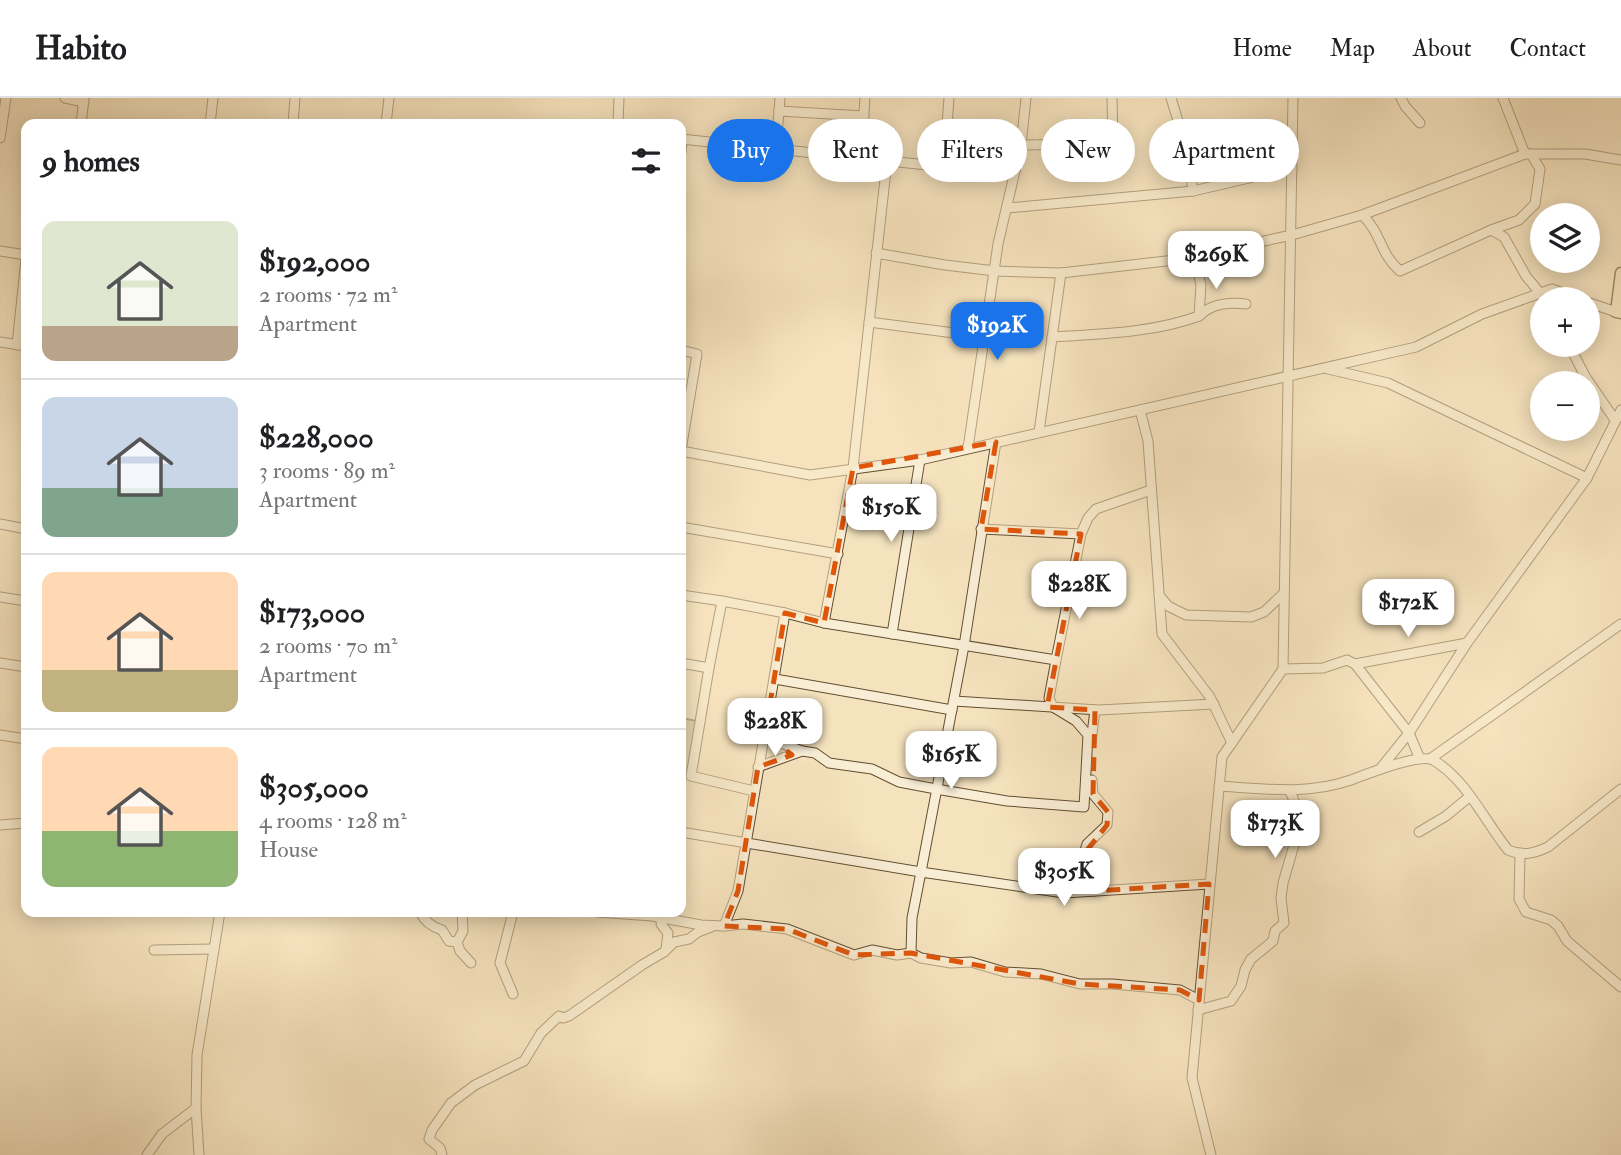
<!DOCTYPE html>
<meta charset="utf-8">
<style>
body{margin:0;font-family:"IM FELL Double Pica",serif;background:#f2f2f2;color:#202124;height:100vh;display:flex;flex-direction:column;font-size:26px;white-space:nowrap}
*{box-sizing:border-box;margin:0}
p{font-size:23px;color:#757577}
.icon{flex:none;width:38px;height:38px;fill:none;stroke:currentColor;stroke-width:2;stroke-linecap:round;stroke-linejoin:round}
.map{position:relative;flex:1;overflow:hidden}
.side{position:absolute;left:21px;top:21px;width:665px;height:798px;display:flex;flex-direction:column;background:#fff;border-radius:14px;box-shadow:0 4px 18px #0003}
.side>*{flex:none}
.hud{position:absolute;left:707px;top:21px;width:665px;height:63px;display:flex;gap:14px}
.fabs{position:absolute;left:1530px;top:105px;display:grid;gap:14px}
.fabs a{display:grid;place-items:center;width:70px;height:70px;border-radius:50%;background:#fff;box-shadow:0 4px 18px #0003;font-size:35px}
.price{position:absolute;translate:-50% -60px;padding:0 16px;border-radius:14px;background:#fff;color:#222;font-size:23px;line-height:46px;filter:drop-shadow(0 2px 4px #0008)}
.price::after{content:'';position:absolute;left:50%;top:42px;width:21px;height:16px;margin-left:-10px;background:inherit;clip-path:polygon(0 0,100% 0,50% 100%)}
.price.selected{background:#1a73e8;color:#fff}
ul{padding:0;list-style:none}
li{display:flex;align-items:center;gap:21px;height:175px;padding:0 21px}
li+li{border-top:2px solid #e0e0e0}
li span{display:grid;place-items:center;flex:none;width:196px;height:140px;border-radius:14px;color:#555}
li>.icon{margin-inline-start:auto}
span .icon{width:84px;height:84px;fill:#fffc;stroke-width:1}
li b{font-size:30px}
h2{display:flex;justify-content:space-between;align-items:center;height:84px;padding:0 21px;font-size:30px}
.tag{padding:0 24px;border-radius:32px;background:#fff;box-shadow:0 4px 18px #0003;font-size:24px;line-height:63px}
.tag.selected{background:#1a73e8;color:#fff}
header{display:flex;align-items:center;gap:42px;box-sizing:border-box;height:98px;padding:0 35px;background:#fff;border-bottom:2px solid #e0e0e0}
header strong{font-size:33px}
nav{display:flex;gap:38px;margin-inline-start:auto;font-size:24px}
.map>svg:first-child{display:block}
.green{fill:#d4c19e;stroke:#846e4f;stroke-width:2}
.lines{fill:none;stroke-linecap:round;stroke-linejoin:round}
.minor-casing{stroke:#654e30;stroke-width:11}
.major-casing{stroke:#351c00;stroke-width:13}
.minor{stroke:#f8edd5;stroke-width:9}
.major{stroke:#f5e3be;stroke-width:10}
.marked{fill:none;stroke:#df560b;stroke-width:5;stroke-dasharray:14 9;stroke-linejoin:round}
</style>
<header>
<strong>Habito</strong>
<nav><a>Home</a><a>Map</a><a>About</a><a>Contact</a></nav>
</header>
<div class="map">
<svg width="1621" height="1057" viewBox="0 0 1621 1057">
<rect width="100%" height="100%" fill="#f5e3be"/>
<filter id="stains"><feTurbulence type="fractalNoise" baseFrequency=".00286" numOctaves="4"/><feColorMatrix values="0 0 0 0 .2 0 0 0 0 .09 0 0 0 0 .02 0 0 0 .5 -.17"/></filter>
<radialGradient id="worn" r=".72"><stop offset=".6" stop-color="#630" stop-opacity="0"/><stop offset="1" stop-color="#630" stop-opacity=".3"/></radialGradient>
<polygon class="green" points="681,620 697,623 691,676 681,674"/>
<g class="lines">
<g class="minor-casing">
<g id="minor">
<polyline points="65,0 84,4"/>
<polyline points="1171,0 1187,52 1193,93"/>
<polyline points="1401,0 1405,8 1420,25"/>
<polyline points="1503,0 1525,56"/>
<polyline points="779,13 864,18"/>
<polyline points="81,26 84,0"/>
<polyline points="210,26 213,0"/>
<polyline points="293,26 295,0"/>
<polyline points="386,26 389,0"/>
<polyline points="618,26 619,0"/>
<polyline points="0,40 6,0"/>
<polyline points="681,41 974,72 1015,73"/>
<polyline points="1021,47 1108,46 1113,44 1112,0"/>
<polyline points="776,50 780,0"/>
<polyline points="681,54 682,41"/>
<polyline points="861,59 865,0"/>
<polyline points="944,69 949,0"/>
<polyline points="1007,110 1193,93 1292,70"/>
<path d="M1362,117c20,18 17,38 38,56l91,-41 28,-10 16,-16 5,-35 -9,-15"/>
<polyline points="1491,132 1504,139 1526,178 1545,201"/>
<polyline points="0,153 26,157"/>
<polyline points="876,155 945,167 995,173 1061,175 1175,162 1292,137 1362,117 1525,56 1585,56 1621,62"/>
<polyline points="1587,204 1616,214"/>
<path d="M1199,218c13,-13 30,-14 47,-12"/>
<polyline points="869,224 985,239"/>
<path d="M1052,239c48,-3 101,-4 147,-21l2,-31 -7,-29"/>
<polyline points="0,244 26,248"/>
<polyline points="17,247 26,161"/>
<polyline points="1569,247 1585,278 1615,322"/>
<polyline points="681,252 697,256 681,352"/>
<polyline points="1328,271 1388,285 1587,380"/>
<polyline points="1140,312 1148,343 1162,536 1210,599 1232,645"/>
<polyline points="1039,334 1061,175"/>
<polyline points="968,350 998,146 1021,47 1026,0"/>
<polyline points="681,353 810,377 920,362 1416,249 1482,216 1552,191 1580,201"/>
<polyline points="0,426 26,431"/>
<polyline points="681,429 838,456"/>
<polyline points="981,431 1081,436"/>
<polyline points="681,497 722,503"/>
<polyline points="1159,497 1168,508 1186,517 1251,519 1264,514 1284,495"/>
<polyline points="0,499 26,503"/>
<polyline points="824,525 853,370 887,63"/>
<polyline points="892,536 920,362"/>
<polyline points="0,565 26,569"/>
<polyline points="681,565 709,570 722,503 785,515"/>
<polyline points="1355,566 1467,545"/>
<polyline points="709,570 691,678 754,693"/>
<polyline points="1283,571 1323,570 1347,562 1355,566 1409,635 1420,661"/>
<polyline points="775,581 952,612"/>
<polyline points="954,603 1099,612 1214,606"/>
<polyline points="765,636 773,642 802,653"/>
<polyline points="0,637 26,641"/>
<polyline points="1091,644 1095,612"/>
<polyline points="1430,661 1621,526"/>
<polyline points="758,669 802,653 815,655 829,665 872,671 899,684 936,691 1007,703 1084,709 1088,637 1076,623 1053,609 1049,600 1056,562"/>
<polyline points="1380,671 1409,635 1467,545 1587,380 1621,312"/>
<polyline points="1092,682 1093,696 1108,714 1107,727 1087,746 1084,756 1094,793"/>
<path d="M1219,688c45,3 89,9 132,-6 16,-6 68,-27 82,-20 33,19 51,60 75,90 15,6 25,4 40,-3l73,-58"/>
<polyline points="0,727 26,725"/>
<polyline points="681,734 921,774 964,548 996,344"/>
<polyline points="1419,734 1446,718 1469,699"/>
<polyline points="1520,757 1519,801 1526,814 1551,822 1558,828 1567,843 1621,889"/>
<path d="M420,814c5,10 12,15 22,18l7,11 8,1"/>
<polyline points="462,814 463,833 457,844 460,853 471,865"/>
<polyline points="513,814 500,865 513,896"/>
<polyline points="597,814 652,818 701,827 724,828 743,826 787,831 854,857 872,852 897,857 911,855 921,860 951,865 971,864 1005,874 1041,876 1080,886 1112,886 1180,892 1199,902"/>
<polyline points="662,820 661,826 668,835 666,851"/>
<polyline points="724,828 738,793 785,515 824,525 1056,562 1081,436 1088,420 1096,411 1151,392"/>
<polyline points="154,852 214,851"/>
<polyline points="911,855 912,820 921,774 1064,795 1209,786"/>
<polyline points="1198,912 1231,903 1241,888 1245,872 1251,861 1273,843 1275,833 1284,825 1281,800 1283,785 1296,740 1294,725 1297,710 1290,693"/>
<polyline points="147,1057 162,1036 196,1010"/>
<polyline points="199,1057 196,1010 197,957 220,814"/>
<polyline points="442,1057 440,1050 429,1041 432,1032 451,1005 475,987 524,963 541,935 559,918 563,920 569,918 642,867 664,854 674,844 689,841 698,834 711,829"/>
<polyline points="1211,1057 1192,980 1222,659 1283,571 1293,0"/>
</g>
</g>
<g class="major-casing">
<polyline id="major" points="1621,175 1616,214 1621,215"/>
</g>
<use href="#minor" class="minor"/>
<use href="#major" class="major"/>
</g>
<path d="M0 0H1621V1057H0ZM996,344l-15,87 100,5 -34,173 48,3 -2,84 15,18 -1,13 -23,29 10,37 115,-7 -10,116 -19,-10 -100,-6 -169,-31 -57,2 -67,-26 -63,-3 14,-35 20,-124 34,-12 -27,-21 20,-121 39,10 29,-155z" fill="#f5e3be" fill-opacity=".55" fill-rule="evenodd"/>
<path class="marked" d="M996,344l-15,87 100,5 -34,173 48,3 -2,84 15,18 -1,13 -23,29 10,37 115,-7 -10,116 -19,-10 -100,-6 -169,-31 -57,2 -67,-26 -63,-3 14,-35 20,-124 34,-12 -27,-21 20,-121 39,10 29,-155z"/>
<rect width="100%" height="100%" filter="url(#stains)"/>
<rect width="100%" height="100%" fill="url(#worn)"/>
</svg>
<div class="fabs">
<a><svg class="icon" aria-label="layers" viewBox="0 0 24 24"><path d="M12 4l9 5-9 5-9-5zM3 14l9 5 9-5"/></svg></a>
<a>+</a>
<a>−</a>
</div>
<b class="price" style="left:1216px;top:193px">$269K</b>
<b class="price selected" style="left:997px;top:264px">$192K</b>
<b class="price" style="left:891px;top:446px">$150K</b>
<b class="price" style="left:1079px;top:523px">$228K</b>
<b class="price" style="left:1408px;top:541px">$172K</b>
<b class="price" style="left:775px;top:660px">$228K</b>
<b class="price" style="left:951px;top:693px">$165K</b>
<b class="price" style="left:1275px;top:762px">$173K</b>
<b class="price" style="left:1064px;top:810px">$305K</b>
<div class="hud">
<a class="tag selected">Buy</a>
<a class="tag">Rent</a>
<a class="tag">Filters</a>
<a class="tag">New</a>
<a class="tag">Apartment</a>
</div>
<section class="side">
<h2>9 homes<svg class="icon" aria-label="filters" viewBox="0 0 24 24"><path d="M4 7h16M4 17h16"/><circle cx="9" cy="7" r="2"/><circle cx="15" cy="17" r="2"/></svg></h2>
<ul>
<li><span style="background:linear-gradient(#dfe7d0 75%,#b9a48a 0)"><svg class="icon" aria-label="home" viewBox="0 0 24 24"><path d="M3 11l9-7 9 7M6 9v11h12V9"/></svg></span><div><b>$192,000</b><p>2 rooms · 72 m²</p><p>Apartment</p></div></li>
<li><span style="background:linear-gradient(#c9d6e8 65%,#7fa58c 0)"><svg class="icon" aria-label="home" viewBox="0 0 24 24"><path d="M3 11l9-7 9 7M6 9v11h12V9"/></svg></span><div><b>$228,000</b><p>3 rooms · 89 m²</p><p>Apartment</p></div></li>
<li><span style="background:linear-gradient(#ffd9b3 70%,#c2b280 0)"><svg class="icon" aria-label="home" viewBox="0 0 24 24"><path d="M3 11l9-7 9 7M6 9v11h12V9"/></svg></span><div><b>$173,000</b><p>2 rooms · 70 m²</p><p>Apartment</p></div></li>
<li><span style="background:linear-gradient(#ffd9b3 60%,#8fb573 0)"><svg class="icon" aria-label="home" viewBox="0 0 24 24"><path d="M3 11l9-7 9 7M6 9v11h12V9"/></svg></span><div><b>$305,000</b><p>4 rooms · 128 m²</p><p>House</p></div></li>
</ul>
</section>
</div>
